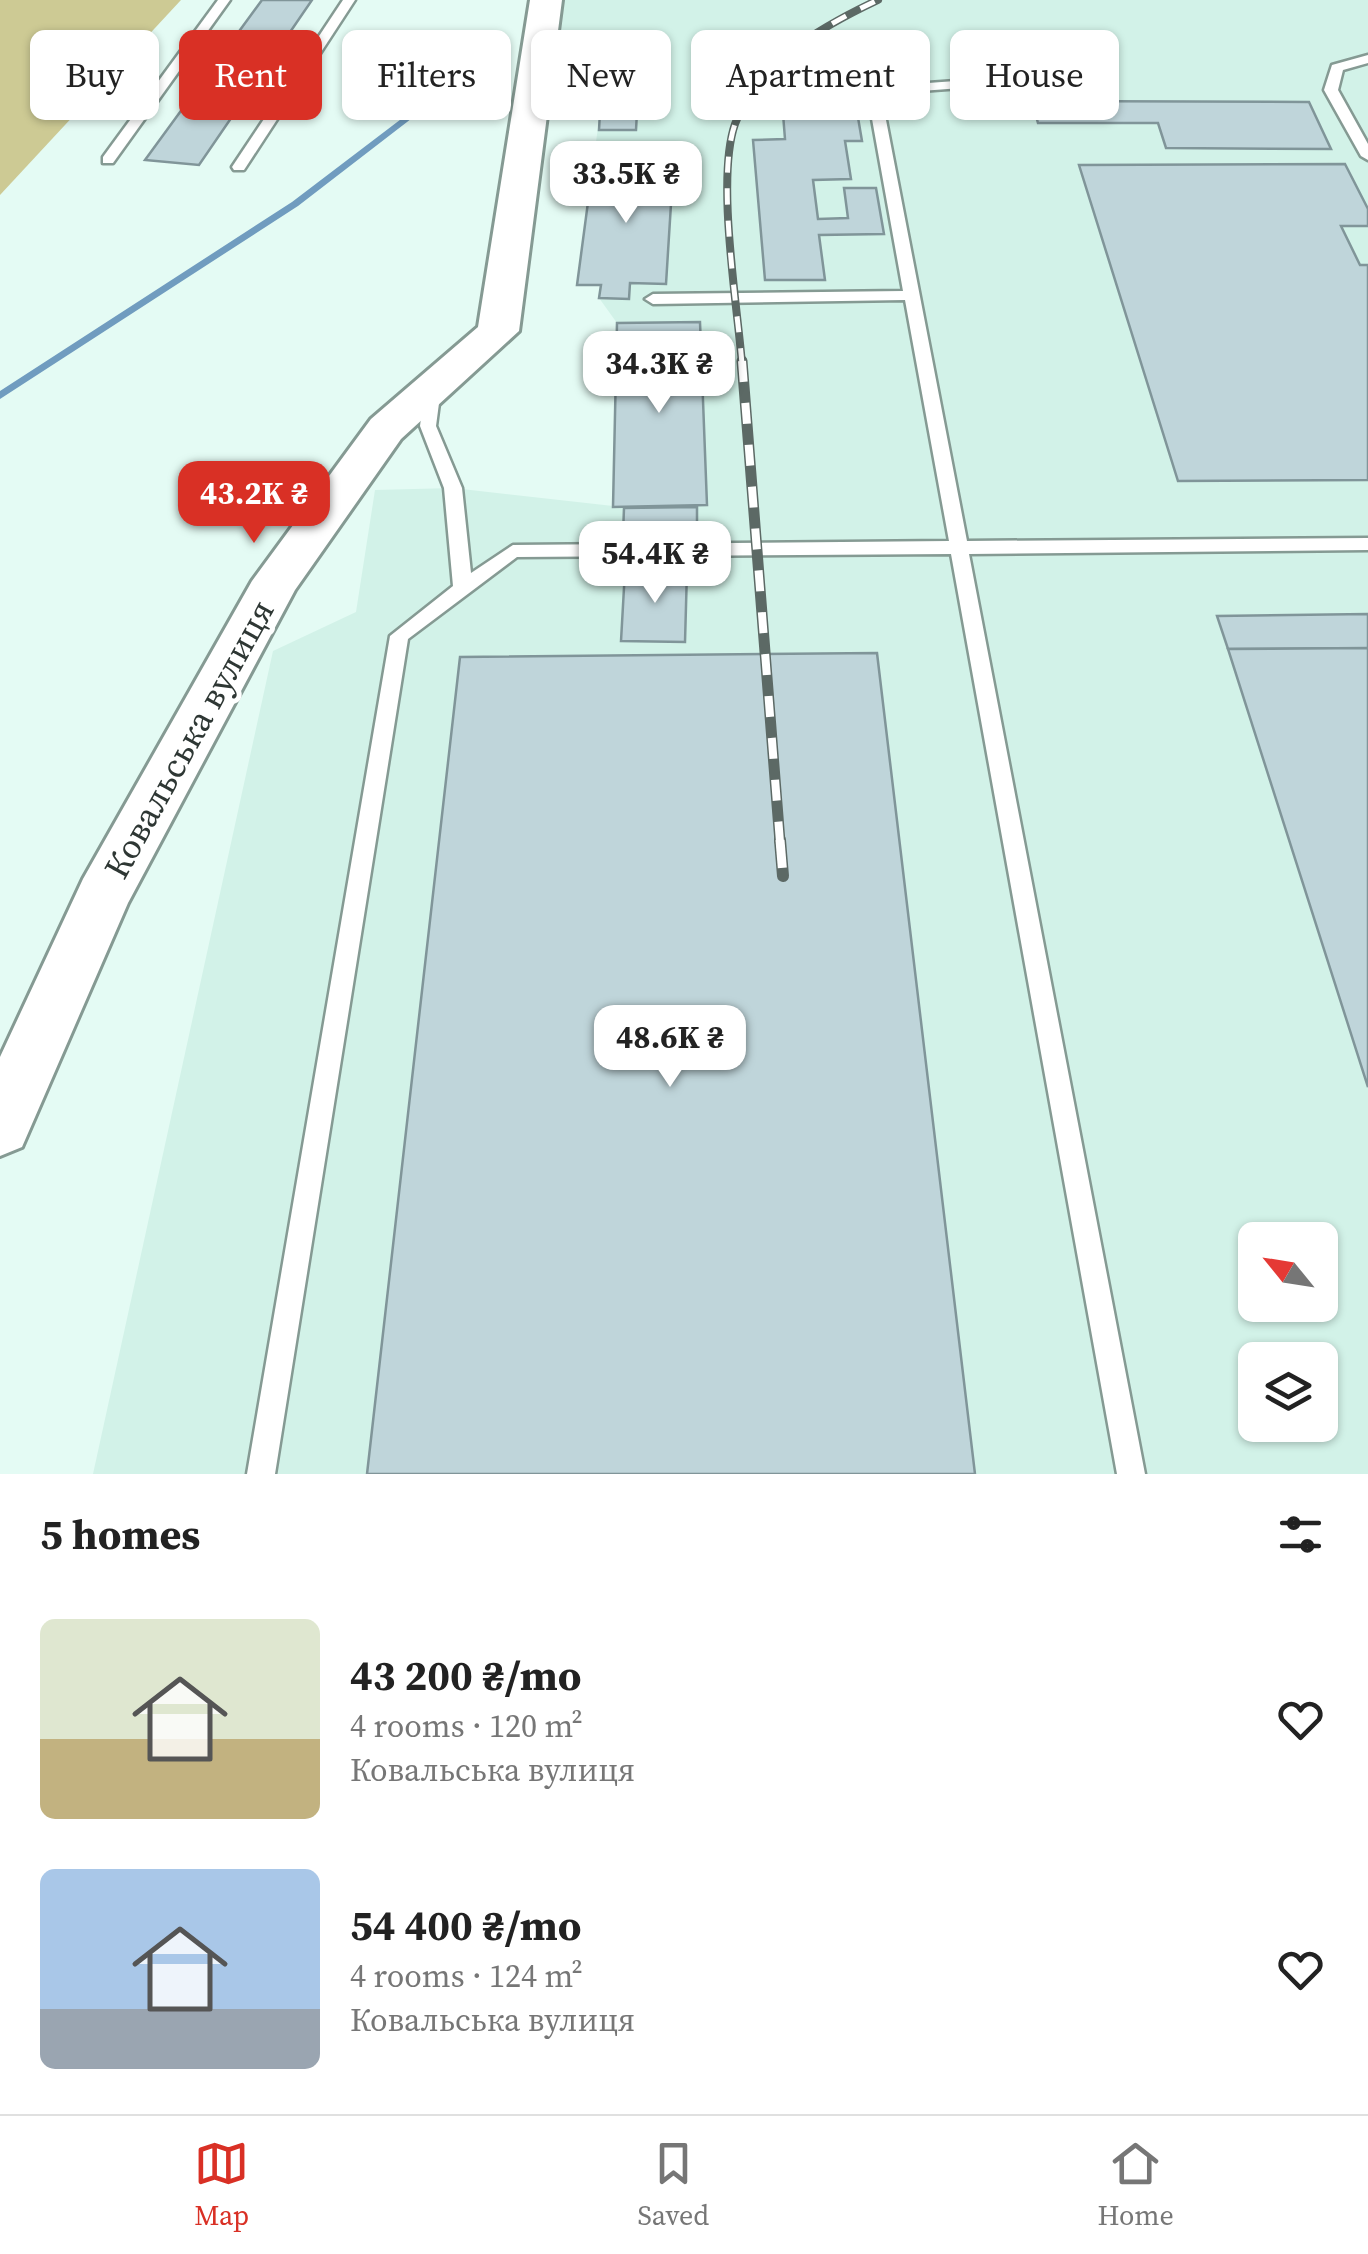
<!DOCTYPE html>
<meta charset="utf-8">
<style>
body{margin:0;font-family:"Source Serif 4",serif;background:#f6f6f6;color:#222;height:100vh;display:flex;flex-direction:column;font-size:38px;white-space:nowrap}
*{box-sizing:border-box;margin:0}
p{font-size:32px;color:#767676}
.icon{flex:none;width:55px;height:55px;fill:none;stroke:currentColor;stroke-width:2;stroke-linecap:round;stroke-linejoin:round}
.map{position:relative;height:1474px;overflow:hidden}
.side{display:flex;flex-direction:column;background:#fff;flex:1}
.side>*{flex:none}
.hud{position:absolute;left:30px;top:30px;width:1310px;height:90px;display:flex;gap:20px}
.needle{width:65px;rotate:300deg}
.tools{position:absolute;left:1238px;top:1222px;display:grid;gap:20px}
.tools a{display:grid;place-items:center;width:100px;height:100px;border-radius:15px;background:#fff;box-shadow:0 2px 8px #0004;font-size:50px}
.price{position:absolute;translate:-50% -85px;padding:0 22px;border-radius:20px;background:#fff;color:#222;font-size:32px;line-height:65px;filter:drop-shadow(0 2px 5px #0008)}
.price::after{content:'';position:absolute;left:50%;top:60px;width:30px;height:22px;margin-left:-15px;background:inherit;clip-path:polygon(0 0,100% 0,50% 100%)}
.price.on{background:#d93025;color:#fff}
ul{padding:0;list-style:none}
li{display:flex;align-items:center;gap:30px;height:250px;padding:0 40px}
li span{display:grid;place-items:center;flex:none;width:280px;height:200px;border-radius:15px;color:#555}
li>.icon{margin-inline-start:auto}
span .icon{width:120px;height:120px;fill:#fffc;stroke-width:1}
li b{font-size:42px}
h2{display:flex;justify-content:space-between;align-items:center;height:120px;padding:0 40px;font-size:42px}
.pill{padding:0 35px;border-radius:15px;background:#fff;box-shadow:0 2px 8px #0004;font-size:35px;line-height:90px}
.pill.on{background:#d93025;color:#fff}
.tab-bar{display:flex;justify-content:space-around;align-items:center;height:140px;border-top:2px solid #e0e0e0;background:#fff;font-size:28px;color:#767676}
.tab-bar a{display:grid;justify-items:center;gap:5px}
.tab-bar .on{color:#d93025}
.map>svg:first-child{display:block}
.built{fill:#d2f2e8;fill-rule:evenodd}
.green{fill:#cdca94}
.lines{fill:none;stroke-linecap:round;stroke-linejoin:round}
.stream{fill:#709cbf;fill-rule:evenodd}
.building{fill:#bfd5da;stroke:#809599;stroke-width:2.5}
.service-casing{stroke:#859a93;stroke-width:5}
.tertiary-casing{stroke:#859a93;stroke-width:6}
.service{fill:#fff;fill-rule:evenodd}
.tertiary{fill:#fff;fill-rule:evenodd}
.rail-far2-casing{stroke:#5c6965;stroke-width:8}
.rail-far1-casing{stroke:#5c6965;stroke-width:11}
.rail-casing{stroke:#5c6965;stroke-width:12}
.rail-far2{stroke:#fff;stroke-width:5;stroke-dasharray:16;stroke-linecap:butt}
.rail-far1{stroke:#fff;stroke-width:8;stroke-dasharray:21;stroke-linecap:butt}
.rail{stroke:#fff;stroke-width:9;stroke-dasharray:28;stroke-linecap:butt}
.labels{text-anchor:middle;stroke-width:10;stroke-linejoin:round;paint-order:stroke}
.street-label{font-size:35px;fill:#2e3734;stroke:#fff}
</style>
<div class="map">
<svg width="1368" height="1474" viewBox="0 0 1368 1474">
<rect width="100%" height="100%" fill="#e4fbf4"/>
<path class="built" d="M560,0h808v1474h-1275l180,-823 83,-39 19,-122 78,-2 160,18 4,-183 -18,-25 1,-13h-23l23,-173 -46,-23zM1255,1240h65v65h-65zM1255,1360h65v65h-65z"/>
<polygon class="green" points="0,0 181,0 0,195"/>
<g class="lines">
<polygon class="stream" points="413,110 420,112 298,206 0,399 0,391 292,202"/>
</g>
<g class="building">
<polygon points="262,0 312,0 199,165 145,160"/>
<polygon points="855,100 862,141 845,141 851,179 813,180 818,219 848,218 844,188 876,188 884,234 819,235 825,280 765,280 753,140 785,139 782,101"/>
<polygon points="1032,101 1309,102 1331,149 1166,148 1158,123 1038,123"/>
<polygon points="600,112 637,112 636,130 599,130"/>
<polygon points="594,157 665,158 663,187 672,188 666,284 630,283 629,299 599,298 601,285 577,285"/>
<polygon points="1345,164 1368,209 1368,226 1341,226 1360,265 1368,265 1368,480 1178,481 1079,165"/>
<polygon points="700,322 707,505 613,507 617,323"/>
<polygon points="697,507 697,535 623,535 624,508"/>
<polygon points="625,570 687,570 685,642 621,641"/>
<polygon points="1368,614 1368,648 1228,649 1217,616"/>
<polygon points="1368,648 1368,1087 1228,649"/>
<polygon points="877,653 975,1474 367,1474 460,657"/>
</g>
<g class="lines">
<g class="service-casing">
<g id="service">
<polygon points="218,0 230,0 113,163 103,163 103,157"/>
<polygon points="343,0 355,0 244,170 234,170 232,167"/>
<polygon points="1368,55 1368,63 1343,70 1338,90 1368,144 1368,160 1361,156 1324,90 1332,65"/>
<polygon points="996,78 1001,79 1001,85 881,94 967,541 1368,538 1368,550 969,554 1145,1474 1117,1474 951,554 517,557 408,639 275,1474 247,1474 390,636 453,586 444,488 420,426 425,388 433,383 441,388 436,426 462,488 471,573 513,545 949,541 905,300 653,304 645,299 653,294 903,291 867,91 874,87"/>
</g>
</g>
<g class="tertiary-casing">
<polygon id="tertiary" points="530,0 562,0 519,331 401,439 295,590 128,903 22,1147 0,1156 0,1057 83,879 252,581 371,419 478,327"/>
</g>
<use href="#service" class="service"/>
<use href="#tertiary" class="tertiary"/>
<g class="rail-far2-casing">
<path id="rail-far2" d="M742,364c-5,-61 -26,-186 -7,-240 21,-61 88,-98 143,-124"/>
</g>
<g class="rail-far1-casing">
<polyline id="rail-far1" points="742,361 780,842"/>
</g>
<g class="rail-casing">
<polyline id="rail" points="780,840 783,876"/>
</g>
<use href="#rail-far2" class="rail-far2"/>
<use href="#rail-far1" class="rail-far1"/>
<use href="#rail" class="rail"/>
</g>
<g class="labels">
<g class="street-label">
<text transform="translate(189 739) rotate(-61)" y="12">Ковальська вулиця</text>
</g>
</g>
</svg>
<div class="tools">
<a><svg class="needle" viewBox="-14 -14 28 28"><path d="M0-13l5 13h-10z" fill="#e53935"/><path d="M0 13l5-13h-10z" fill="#767676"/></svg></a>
<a><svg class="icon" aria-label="layers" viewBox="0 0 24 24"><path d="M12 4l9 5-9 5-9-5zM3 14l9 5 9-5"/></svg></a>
</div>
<b class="price" style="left:626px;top:226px">33.5K ₴</b>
<b class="price" style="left:659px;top:416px">34.3K ₴</b>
<b class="price on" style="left:254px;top:546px">43.2K ₴</b>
<b class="price" style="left:655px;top:606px">54.4K ₴</b>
<b class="price" style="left:670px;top:1090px">48.6K ₴</b>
<div class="hud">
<a class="pill">Buy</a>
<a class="pill on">Rent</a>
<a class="pill">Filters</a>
<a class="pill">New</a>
<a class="pill">Apartment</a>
<a class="pill">House</a>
</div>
</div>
<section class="side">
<h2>5 homes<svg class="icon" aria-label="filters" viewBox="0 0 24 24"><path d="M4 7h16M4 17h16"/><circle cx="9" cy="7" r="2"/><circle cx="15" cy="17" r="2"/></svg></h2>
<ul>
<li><span style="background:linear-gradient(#dfe7d0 60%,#c2b280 0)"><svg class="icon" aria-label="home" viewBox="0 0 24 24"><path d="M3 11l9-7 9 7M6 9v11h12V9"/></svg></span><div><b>43 200 ₴/mo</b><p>4 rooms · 120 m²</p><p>Ковальська вулиця</p></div><svg class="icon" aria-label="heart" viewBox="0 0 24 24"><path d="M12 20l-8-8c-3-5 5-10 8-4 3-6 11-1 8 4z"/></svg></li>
<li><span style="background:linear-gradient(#a9c7e8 70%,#9aa5b1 0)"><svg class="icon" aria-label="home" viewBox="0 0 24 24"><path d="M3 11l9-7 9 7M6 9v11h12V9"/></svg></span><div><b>54 400 ₴/mo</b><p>4 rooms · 124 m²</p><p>Ковальська вулиця</p></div><svg class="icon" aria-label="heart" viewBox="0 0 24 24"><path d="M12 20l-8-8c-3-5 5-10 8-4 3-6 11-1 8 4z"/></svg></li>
</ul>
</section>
<nav class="tab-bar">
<a class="on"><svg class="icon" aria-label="map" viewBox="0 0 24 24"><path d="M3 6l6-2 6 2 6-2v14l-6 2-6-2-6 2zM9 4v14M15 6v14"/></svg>Map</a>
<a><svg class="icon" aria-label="saved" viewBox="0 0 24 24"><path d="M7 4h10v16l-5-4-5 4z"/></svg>Saved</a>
<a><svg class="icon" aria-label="home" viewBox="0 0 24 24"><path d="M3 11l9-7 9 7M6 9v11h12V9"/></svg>Home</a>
</nav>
